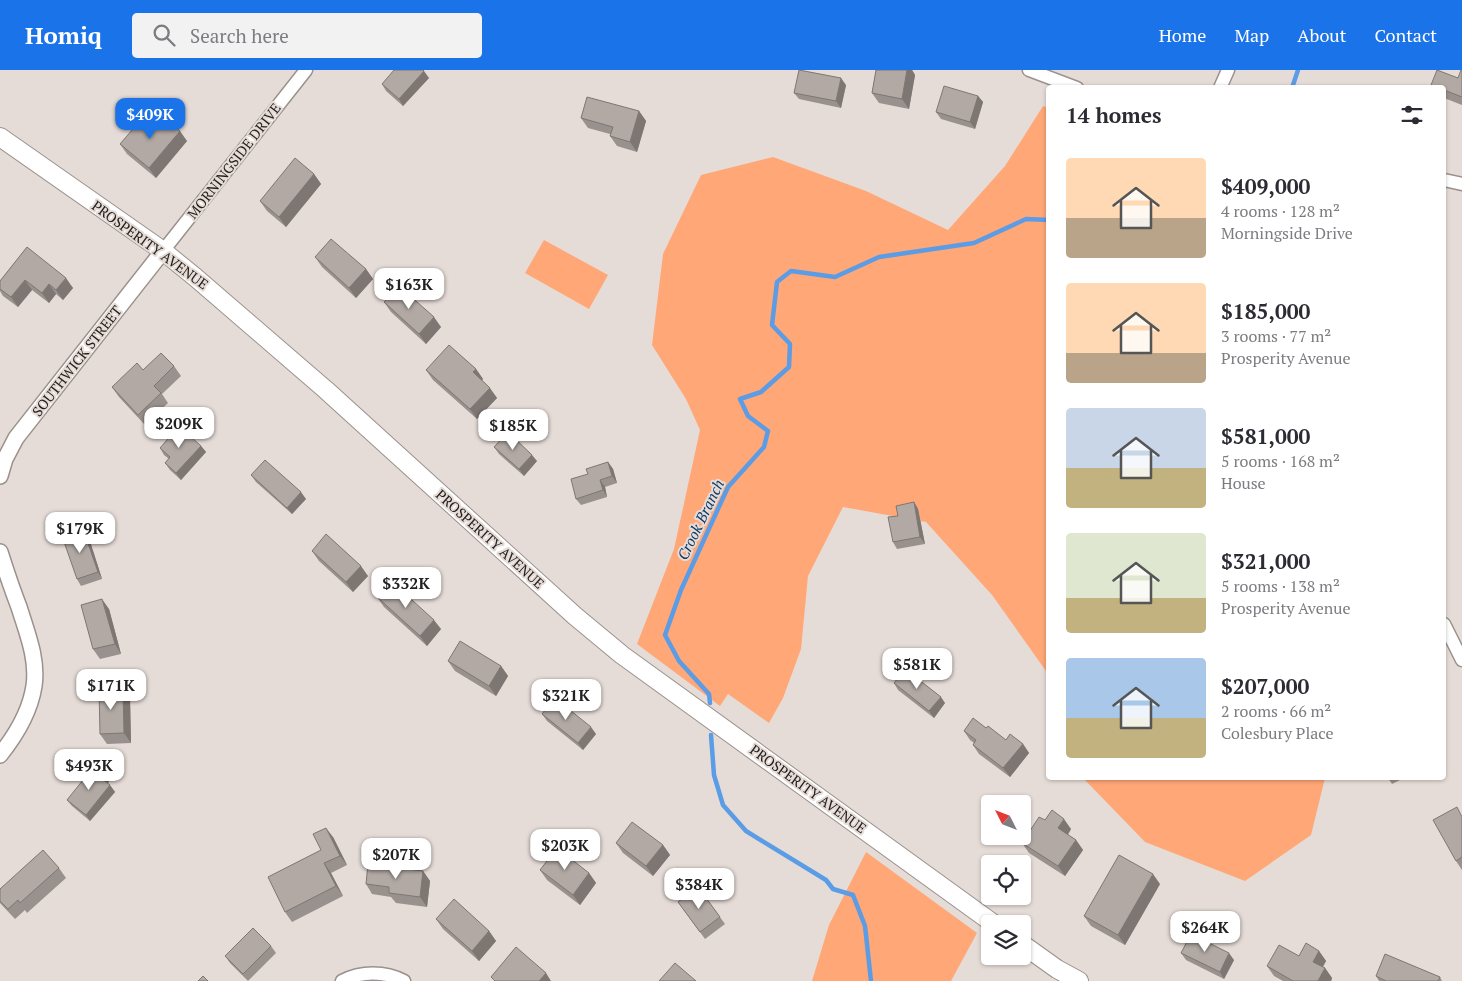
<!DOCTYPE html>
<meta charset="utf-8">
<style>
body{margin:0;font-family:"PT Serif",serif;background:#f2f2f3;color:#2b2b33;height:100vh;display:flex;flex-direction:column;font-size:19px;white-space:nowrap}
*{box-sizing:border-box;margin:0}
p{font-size:16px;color:#7c7c81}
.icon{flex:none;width:28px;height:28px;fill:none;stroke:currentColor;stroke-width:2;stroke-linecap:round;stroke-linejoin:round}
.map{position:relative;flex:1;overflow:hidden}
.details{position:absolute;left:1046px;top:15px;width:400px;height:695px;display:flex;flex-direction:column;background:#fff;border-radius:5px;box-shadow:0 1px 4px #0004}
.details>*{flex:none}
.needle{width:32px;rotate:312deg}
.fabs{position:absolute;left:981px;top:725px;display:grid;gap:10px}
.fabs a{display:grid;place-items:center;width:50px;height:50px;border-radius:5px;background:#fff;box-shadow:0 1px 4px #0004;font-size:25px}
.price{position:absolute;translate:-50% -42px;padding:0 11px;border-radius:10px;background:#fff;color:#222;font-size:16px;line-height:32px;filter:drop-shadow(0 1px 2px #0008)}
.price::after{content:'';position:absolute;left:50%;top:30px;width:15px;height:11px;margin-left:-8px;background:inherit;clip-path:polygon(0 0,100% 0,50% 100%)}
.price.selected{background:#1a73e8;color:#fff}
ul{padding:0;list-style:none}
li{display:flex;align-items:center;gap:15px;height:125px;padding:0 20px}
li span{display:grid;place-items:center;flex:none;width:140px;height:100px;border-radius:5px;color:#555}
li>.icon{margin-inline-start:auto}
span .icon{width:60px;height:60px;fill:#fffc;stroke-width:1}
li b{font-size:21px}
h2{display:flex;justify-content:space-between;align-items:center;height:60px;padding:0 20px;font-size:21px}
header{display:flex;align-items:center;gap:30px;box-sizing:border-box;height:70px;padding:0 25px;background:#1a73e8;color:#fff}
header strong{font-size:24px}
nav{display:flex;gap:28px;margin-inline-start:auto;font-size:18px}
.search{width:350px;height:45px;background:#f2f2f3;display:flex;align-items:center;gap:12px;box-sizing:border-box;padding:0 18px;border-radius:5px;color:#7c7c81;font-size:19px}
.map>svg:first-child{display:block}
.green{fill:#ffa776}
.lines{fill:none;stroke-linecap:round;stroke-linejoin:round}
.stream{stroke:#5b9ce6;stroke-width:4.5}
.minor-casing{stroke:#9a918d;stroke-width:15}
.tertiary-casing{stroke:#9a918d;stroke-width:18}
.secondary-casing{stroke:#9a918d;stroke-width:20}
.minor{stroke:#fff;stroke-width:12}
.tertiary{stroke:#fff;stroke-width:15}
.secondary{stroke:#fff;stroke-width:18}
.wall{fill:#99918d}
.shaded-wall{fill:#7d7673}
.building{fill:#b2a9a4;stroke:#7d7673}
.labels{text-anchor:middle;stroke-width:4;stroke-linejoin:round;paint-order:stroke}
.street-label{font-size:14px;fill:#24201e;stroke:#e6dcd7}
.water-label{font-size:15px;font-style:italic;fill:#0b3969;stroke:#e6dcd7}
</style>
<header>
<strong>Homiq</strong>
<div class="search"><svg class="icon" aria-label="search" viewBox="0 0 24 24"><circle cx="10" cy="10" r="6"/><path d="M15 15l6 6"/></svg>Search here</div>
<nav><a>Home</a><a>Map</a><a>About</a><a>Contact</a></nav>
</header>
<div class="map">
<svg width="1462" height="911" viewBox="0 0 1462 911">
<rect width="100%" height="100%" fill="#e6dcd7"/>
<g class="green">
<polygon points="1043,36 1049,38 1049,613 1046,601 992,525 926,452 843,437 808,506 801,579 783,628 769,653 728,624 720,636 637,574 674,479 700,360 686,329 652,275 663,184 701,105 773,87 866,121 948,160 1005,96"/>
<polygon points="544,170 608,205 589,239 525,203"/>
<polygon points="1083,708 1325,708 1311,765 1245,811 1145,772"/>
<polygon points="866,782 977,863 951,911 812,911 829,855"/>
</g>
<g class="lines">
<g class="stream">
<polyline points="1292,18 1298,0"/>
<polyline points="710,633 709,624 679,591 665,565 681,520 728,417 764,377 768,361 748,346 740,329 761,322 789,297 790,274 772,255 777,212 791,201 835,207 879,187 974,173 1026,149 1049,150"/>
<polyline points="711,665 714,705 723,735 746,761 826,810 833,819 853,825 865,856 871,911"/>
</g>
<g class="minor-casing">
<g id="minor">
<polyline points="1029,0 1077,18"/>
<polyline points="1220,18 1228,0"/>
<polyline points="1444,110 1462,114"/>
<polyline points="163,181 306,0"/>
<polyline points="1444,554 1462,590"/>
<path d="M342,911c19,-10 43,-10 62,0"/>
</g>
</g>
<g class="tertiary-casing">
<g id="tertiary">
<polyline points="0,406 5,389 16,368 163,181"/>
<path d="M0,482c6,19 12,37 19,55 8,26 19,52 15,79 -4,26 -18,49 -34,69"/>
</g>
</g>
<g class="secondary-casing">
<g id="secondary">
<polyline points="0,67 163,181 195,207 326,320 575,546 622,585 994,854"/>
<polyline points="1022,874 1057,899 1079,911"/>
</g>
</g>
<use href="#minor" class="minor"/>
<use href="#tertiary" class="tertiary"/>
<use href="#secondary" class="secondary"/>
</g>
<g class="wall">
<polygon points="876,0 912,0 915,5 909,39 879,33 872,23"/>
<polygon points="1462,0 1462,35 1444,28 1444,18 1433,18 1431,15 1458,8"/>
<polygon points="429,8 403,36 386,21 382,14"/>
<polygon points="846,15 841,38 799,29 794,23"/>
<polygon points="978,26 983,32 975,59 941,49 936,42"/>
<polygon points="639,41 646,51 637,82 617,76 610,66 610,64 588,58 581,48"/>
<polygon points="147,58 187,71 156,108 127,84 120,74"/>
<polygon points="314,104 321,114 286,157 267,141 260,131"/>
<polygon points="27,177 73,218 63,230 56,224 49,233 32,220 18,237 3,226 0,221 0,211"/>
<polygon points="315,187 366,199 373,209 356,228 322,197"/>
<polygon points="384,232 441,257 426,274 391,242"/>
<polygon points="174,296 181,306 162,324 168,333 145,355 119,327 112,317 143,300"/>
<polygon points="476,299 483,309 482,310 497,328 477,349 433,310 426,300"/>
<polygon points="201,376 206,382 181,410 170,400 165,393 169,389 164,385 160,378"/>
<polygon points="494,377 537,391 524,406 499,384"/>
<polygon points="608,392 613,399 617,413 605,417 607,427 581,435 576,429"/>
<polygon points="251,405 306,429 292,444 256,412"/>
<polygon points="914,432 918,439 925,474 897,479 893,472 898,446"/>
<polygon points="88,465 102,509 81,516 77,509"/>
<polygon points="312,481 368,506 353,522 319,491"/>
<polygon points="377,527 441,559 427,576 384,537"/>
<polygon points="109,539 121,584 100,589 93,579"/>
<polygon points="448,591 501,596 508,606 496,626 455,601"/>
<polygon points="894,613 945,633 934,648 898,620"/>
<polygon points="123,619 130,628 131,673 107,674 100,664"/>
<polygon points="542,644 596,664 583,680 547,651"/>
<polygon points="986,658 1006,670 1023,674 1029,683 1010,707 979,684 973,675 974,673 970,670 964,661"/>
<polygon points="105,704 110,710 108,713 115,722 90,751 72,736 67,730"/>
<polygon points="1388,708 1404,708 1392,714"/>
<polygon points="1462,745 1462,800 1456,791"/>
<polygon points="1045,750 1071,759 1068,765 1076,770 1083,780 1065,806 1029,783 1022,773"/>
<polygon points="333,767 347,795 331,803 343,826 292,852 285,842"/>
<polygon points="616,773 663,775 670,785 653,806 623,783"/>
<polygon points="59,798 66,808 27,843 25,840 15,849 0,833 0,819"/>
<polygon points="540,800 589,803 596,813 580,835 547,810"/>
<polygon points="423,801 430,811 427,837 396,833 391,827 372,824 366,814"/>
<polygon points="1160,814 1125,875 1091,856 1084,846"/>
<polygon points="698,817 725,854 705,869 678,832"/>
<polygon points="436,849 489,861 496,871 479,891 443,859"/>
<polygon points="271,876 276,883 248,911 230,893 225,886"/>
<polygon points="1319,881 1326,891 1323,897 1325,898 1332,908 1331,911 1283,911 1274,906 1267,896 1299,886"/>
<polygon points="1181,883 1234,890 1224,909 1186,890"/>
<polygon points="1376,906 1440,907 1442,911 1379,911"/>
</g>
<g class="shaded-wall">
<polygon points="907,0 912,0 915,5 909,39 902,29"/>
<polygon points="424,1 429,8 403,36 399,29"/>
<polygon points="841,8 846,15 841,38 836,31"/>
<polygon points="978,26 983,32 975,59 970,52"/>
<polygon points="639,41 646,51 637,82 630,72"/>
<polygon points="180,61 187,71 156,108 149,98"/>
<polygon points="314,104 321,114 286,157 279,147"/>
<polygon points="366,199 373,209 356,228 349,218"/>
<polygon points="66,208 73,218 63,230 56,220"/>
<polygon points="25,210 32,220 18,237 11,227"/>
<polygon points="49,214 56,224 49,233 42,223"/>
<polygon points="434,247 441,257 426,274 419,264"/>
<polygon points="476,299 483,309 480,312 473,302"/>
<polygon points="490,318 497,328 477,349 470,339"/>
<polygon points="201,376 206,382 181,410 176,403"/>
<polygon points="532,385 537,391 524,406 519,399"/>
<polygon points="608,392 613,399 617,413 612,406"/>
<polygon points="600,410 605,417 607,427 603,420"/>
<polygon points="301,422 306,429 292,444 287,438"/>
<polygon points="914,432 918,439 925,474 920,467"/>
<polygon points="83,459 88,465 102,509 98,502"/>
<polygon points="361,496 368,506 353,522 346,512"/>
<polygon points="102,529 109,539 121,584 115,574"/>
<polygon points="434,550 441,559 427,576 420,566"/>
<polygon points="501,596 508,606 496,626 489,616"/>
<polygon points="123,619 130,628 131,673 124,663"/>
<polygon points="941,627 945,633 934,648 929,641"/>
<polygon points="591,657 596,664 583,680 578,673"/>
<polygon points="1023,674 1029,683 1010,707 1003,698"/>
<polygon points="105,704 110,710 106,715 101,708"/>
<polygon points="110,715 115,722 90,751 86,745"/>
<polygon points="1064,749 1071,759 1065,768 1058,758"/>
<polygon points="326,758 333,767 347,795 340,786"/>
<polygon points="1076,770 1083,780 1065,806 1058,796"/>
<polygon points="663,775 670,785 653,806 646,796"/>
<polygon points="324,793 331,803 343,826 336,816"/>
<polygon points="423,801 430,811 427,837 420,827"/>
<polygon points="589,803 596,813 580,835 573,825"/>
<polygon points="1153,804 1160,814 1125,875 1118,865"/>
<polygon points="489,861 496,871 479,891 472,881"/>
<polygon points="1319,881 1326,891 1320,901 1313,892"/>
<polygon points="1229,883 1234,890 1224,909 1220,902"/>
<polygon points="1325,898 1332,908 1331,911 1318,911"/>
<polygon points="546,903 551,911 539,911"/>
</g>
<g class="building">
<polygon points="394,0 423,0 424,1 399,29 382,14"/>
<polygon points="799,0 841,8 836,31 794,23"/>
<polygon points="876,0 907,0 902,29 872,23"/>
<polygon points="1437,0 1458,8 1461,0 1462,0 1462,27 1444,20 1444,18 1436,18 1431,15"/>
<polygon points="944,16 978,26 970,52 936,42"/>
<polygon points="587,27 639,41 630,72 610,66 613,57 581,48"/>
<polygon points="159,43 180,61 149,98 120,74 139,52 147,58"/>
<polygon points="295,88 314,104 279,147 260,131"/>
<polygon points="331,169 366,199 349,218 315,187"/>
<polygon points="27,177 66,208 56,220 49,214 42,223 25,210 11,227 0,219 0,211"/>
<polygon points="399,216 434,247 419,264 384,232"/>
<polygon points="449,275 476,299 473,302 490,318 470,339 426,300"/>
<polygon points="161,283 174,296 154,316 161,323 138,345 112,317 137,293 143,300"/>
<polygon points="179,356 201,376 176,403 165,393 170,387 160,378"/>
<polygon points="508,362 532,385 519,399 494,377"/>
<polygon points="265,390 301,422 287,438 251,405"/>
<polygon points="608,392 612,406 600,410 603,420 576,429 571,409 588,404 586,399"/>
<polygon points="914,432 920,467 893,472 888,447 898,446 896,436"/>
<polygon points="83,459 98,502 77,509 62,466"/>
<polygon points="326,464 361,496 346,512 312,481"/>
<polygon points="391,511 434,550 420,566 377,527"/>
<polygon points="102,529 115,574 93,579 81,535"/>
<polygon points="460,571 501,596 489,616 448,591"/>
<polygon points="905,599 941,627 929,641 894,613"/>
<polygon points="99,619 123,619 124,663 100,664"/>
<polygon points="555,628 591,657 578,673 542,644"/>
<polygon points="973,648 986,658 988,656 1006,670 1010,664 1023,674 1003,698 973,675 976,670 964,661"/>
<polygon points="95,695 105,704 101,708 110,715 86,745 67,730"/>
<polygon points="1457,737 1462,747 1462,787 1456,791 1433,750"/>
<polygon points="1052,740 1064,749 1058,758 1076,770 1058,796 1022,773 1039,747 1045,750"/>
<polygon points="632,752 663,775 646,796 616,773"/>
<polygon points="326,758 340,786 324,793 336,816 285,842 268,807 321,780 313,764"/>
<polygon points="557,778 589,803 573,825 540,800"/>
<polygon points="43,780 59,798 20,833 18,830 8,839 0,831 0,819"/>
<polygon points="1119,785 1153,804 1118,865 1084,846"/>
<polygon points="368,794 423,801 420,827 389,823 389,817 366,814"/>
<polygon points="698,817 720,847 700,862 678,832"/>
<polygon points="454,829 489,861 472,881 436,849"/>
<polygon points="253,858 271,876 243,904 225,886"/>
<polygon points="1191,864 1229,883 1220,902 1181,883"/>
<polygon points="1306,873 1319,881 1313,892 1325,898 1318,911 1293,911 1267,896 1279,875 1299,886"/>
<polygon points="516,877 546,903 539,911 495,911 491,907"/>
<polygon points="1385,884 1440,907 1438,911 1386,911 1376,906"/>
<polygon points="675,893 696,911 659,911"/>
<polygon points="203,906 208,911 198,911"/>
</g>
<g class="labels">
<g class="street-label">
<text transform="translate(234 91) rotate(-52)" y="5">MORNINGSIDE DRIVE</text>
<text transform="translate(150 175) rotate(36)" y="5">PROSPERITY AVENUE</text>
<text transform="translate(77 291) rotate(-52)" y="5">SOUTHWICK STREET</text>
<text transform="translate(490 469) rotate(42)" y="5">PROSPERITY AVENUE</text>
<text transform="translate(808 719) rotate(36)" y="5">PROSPERITY AVENUE</text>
</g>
<g class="water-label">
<text transform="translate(701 450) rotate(-64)" y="5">Crook Branch</text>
</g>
</g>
</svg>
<div class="fabs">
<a><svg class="needle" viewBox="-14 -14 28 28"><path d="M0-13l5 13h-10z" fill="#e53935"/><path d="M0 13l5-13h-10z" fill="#7c7c81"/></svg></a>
<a><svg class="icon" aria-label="locate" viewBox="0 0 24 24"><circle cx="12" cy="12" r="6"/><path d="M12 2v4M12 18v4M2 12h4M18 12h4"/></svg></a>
<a><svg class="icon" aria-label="layers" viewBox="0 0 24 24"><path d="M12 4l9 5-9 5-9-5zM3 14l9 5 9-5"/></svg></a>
</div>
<b class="price selected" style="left:150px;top:70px">$409K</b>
<b class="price" style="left:409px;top:240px">$163K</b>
<b class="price" style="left:179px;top:379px">$209K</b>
<b class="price" style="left:513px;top:381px">$185K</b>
<b class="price" style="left:80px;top:484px">$179K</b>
<b class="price" style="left:406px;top:539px">$332K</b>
<b class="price" style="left:917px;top:620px">$581K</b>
<b class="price" style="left:111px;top:641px">$171K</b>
<b class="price" style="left:566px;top:651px">$321K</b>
<b class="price" style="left:89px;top:721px">$493K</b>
<b class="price" style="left:565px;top:801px">$203K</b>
<b class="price" style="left:396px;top:810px">$207K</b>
<b class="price" style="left:699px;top:840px">$384K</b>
<b class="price" style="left:1205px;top:883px">$264K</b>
<section class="details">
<h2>14 homes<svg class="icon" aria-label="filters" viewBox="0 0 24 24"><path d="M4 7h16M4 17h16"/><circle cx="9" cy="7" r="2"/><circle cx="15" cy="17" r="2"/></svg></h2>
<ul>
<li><span style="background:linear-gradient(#ffd9b3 60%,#b9a48a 0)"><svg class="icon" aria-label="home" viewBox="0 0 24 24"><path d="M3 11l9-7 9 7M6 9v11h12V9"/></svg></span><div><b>$409,000</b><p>4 rooms · 128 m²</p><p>Morningside Drive</p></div></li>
<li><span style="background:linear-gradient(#ffd9b3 70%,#b9a48a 0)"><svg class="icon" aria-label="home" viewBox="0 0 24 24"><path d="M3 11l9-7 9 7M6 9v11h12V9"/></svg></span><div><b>$185,000</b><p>3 rooms · 77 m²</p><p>Prosperity Avenue</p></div></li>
<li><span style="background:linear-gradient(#c9d6e8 60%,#c2b280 0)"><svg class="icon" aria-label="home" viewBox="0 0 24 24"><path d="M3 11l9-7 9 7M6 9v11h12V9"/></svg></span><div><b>$581,000</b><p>5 rooms · 168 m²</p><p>House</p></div></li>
<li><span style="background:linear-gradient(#dfe7d0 65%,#c2b280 0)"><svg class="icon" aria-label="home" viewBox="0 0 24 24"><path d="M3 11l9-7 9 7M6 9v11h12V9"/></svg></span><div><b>$321,000</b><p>5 rooms · 138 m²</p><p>Prosperity Avenue</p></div></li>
<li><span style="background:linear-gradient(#a9c7e8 60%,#c2b280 0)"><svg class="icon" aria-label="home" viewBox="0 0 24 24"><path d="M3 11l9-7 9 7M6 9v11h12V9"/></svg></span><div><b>$207,000</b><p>2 rooms · 66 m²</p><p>Colesbury Place</p></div></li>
</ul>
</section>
</div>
